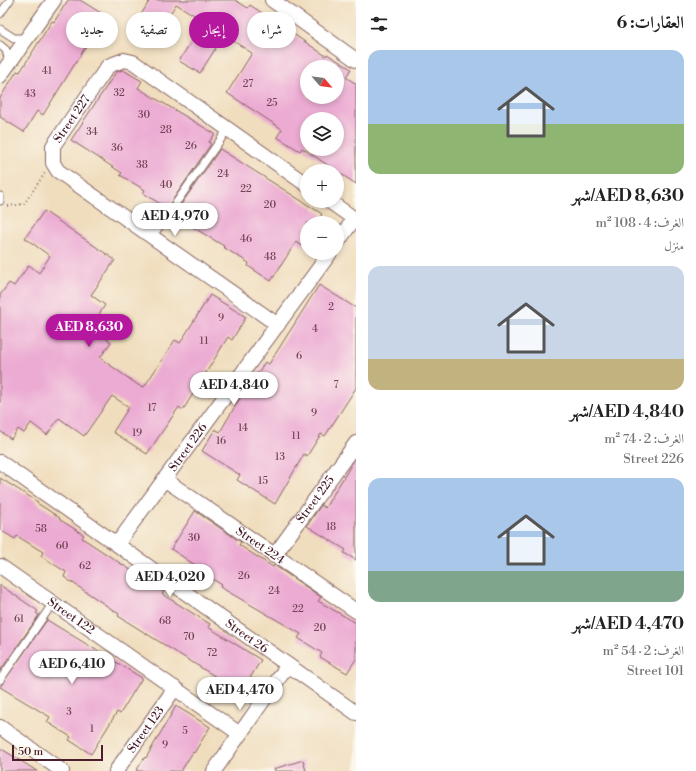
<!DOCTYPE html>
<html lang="ar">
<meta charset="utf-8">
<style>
body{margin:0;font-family:"Libre Bodoni",Amiri,serif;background:#f6f6f6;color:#222;direction:rtl;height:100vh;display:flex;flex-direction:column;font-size:15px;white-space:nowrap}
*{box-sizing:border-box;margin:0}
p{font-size:13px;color:#767676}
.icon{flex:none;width:22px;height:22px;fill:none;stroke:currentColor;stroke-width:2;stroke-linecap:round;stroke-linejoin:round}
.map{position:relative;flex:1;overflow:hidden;direction:ltr}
.drawer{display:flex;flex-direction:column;background:#fff;width:340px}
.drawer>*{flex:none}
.hud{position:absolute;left:12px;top:12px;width:284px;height:36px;direction:rtl;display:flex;gap:8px}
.needle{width:26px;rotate:118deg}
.fabs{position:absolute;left:300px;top:60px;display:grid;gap:8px}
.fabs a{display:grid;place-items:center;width:44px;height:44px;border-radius:50%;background:#fff;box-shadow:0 2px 6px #0003;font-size:20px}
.scale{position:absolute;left:12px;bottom:10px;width:91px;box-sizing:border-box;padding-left:4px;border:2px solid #4a1f2b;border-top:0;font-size:11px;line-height:14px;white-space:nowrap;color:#4a1f2b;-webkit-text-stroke:3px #fbf7ec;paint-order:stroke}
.price{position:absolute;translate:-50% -34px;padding:0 9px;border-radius:14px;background:#fff;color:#222;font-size:13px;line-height:26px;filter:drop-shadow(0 1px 2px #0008)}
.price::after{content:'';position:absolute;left:50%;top:24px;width:12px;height:9px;margin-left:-6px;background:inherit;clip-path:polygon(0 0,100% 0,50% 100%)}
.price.on{background:#b5179e;color:#fff}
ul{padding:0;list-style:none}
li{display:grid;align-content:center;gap:8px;height:212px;padding:0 12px}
li span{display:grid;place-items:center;height:124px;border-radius:12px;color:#555}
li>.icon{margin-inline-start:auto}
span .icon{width:72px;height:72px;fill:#fffc;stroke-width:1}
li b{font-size:17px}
h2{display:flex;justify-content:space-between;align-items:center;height:48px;padding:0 12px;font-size:17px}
.tag{padding:0 14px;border-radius:18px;background:#fff;box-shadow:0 2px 6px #0003;font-size:14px;line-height:36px}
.tag.on{background:#b5179e;color:#fff}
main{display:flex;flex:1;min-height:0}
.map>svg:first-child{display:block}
.building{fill:#ecabd3;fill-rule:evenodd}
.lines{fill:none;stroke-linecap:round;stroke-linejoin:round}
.service-casing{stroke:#84625e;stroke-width:9}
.minor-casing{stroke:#84625e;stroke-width:16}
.path{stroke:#84625e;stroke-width:2;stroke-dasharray:1 3;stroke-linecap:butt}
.service{stroke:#fff;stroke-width:7}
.minor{stroke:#fff;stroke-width:14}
.labels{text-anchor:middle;stroke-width:3.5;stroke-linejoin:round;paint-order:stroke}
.number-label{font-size:10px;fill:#724255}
.street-label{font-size:12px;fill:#4a1f2b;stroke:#fbf7ec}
</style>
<main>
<section class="drawer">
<h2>العقارات: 6<svg class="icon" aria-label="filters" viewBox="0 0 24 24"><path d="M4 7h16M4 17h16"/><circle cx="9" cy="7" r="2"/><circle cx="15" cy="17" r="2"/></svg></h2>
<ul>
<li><span style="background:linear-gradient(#a9c7e8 60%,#8fb573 0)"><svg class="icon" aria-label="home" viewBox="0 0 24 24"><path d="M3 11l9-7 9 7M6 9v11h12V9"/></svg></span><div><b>AED 8,630/شهر</b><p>الغرف: 4 · 108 m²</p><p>منزل</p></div></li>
<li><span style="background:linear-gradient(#c9d6e8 75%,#c2b280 0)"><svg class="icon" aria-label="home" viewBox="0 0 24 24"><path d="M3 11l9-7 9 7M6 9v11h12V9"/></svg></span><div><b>AED 4,840/شهر</b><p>الغرف: 2 · 74 m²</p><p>Street 226</p></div></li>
<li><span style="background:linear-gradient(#a9c7e8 75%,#7fa58c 0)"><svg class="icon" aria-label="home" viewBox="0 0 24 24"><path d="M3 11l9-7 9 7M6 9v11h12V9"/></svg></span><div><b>AED 4,470/شهر</b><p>الغرف: 2 · 54 m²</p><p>Street 101</p></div></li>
</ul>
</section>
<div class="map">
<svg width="356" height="771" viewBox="0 0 356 771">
<rect width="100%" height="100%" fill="#fbf7ec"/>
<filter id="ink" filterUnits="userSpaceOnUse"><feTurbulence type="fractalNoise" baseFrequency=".025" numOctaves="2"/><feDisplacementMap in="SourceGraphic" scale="8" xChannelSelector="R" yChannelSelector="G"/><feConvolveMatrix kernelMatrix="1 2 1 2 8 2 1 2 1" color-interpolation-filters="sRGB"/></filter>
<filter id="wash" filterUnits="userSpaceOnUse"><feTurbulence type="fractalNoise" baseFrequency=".012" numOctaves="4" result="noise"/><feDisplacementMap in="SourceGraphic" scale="16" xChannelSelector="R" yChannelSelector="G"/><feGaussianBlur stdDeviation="0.9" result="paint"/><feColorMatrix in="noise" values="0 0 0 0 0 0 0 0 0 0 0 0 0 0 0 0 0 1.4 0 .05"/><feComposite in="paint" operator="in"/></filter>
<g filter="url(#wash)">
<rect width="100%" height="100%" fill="#f0ddbd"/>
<g id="blocks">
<g class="building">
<polygon points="68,0 80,0 109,18 95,41 91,38 43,115 37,111 24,132 0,117 0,98 17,71 20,72 52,21 54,22"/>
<path d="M150,0h85l13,8 2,-3 76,51 1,-2 24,15 -5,8 10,7v100l-54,-36 -2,3 -23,-14 5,-8 -55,-36 25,-40 -28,-18 -24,38 -21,-12 25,-40 -28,-17 -21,34 -21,-12zM307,67h30v30h-30zM307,119h30v30h-30z"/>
<polygon points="123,70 142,81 138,88 215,134 209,142 211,144 167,208 143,193 145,190 120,175 122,173 71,140 116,72"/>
<polygon points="220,149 322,214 316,223 307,223 307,238 302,246 296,242 271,281 248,266 249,263 223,247 224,246 176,217 177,214 175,213"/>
<polygon points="44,211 115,260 91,295 105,305 98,316 104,320 96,331 111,342 100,358 138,385 144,387 175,340 180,343 210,295 246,317 232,340 228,337 183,410 179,407 147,454 113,432 129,407 112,396 84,436 59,418 47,435 31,423 24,433 18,429 11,439 0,431 0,295 9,283 14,286 29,265 39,273 50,256 25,238"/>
<polygon points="319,285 356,308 356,388 325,436 321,434 307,456 304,454 275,504 237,480 240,475 202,451 215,429 220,432 248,384 250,385 265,362 269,364"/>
<polygon points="356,457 356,560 344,553 346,550 307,526 321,505 325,508"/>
<polygon points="0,478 38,502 37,503 60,518 59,519 84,535 82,538 164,592 162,594 210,624 208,627 261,660 237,699 212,684 216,677 118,616 119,614 64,577 66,572 41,556 43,552 17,536 15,539 0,530"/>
<polygon points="195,511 241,542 239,545 273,567 274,565 321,597 318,601 356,623 356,659 347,673 320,657 322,653 298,638 301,634 220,587 222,585 194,567 195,565 171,549"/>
<polygon points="0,585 38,611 36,613 39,615 0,671"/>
<polygon points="47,620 142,678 120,714 117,712 91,754 69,740 71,737 47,722 50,717 0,687"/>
<polygon points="176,706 210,727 194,753 193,752 181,771 136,771 145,757 146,758"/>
<polygon points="0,748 37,771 0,771"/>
<polygon points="303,760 306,771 275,771 274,769"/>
</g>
</g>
</g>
<g filter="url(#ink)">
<use href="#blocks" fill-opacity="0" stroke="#84625e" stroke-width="1"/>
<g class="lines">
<g class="service-casing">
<g id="service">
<polyline points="0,14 10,0"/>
<polyline points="0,29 14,38 27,38"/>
<polyline points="0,45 6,50 9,62"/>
<polyline points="0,196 0,201"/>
<polyline points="152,237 228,129"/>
<polyline points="0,680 53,603"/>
</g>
</g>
<g class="minor-casing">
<g id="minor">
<polyline points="272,0 356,60"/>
<polyline points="0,76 54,0"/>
<polyline points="329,201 356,220"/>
<polyline points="337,243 354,219"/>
<path id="s1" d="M278,325l-220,-154 -5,-8v-17l55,-80 16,-6 9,2 174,123"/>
<path id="s2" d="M0,462l356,251"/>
<path id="s3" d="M164,479l192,132"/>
<path id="s4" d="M117,544l213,-291"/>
<path id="s5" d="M274,556l82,-113"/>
<path id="s6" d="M0,566l240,168"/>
<polyline points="0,727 62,771"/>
<path id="s7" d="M116,771l59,-83"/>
<polyline points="214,771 288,665"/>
</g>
</g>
<polyline class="path" points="8,206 24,204 45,173"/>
<use href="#service" class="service"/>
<use href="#minor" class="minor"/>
</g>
</g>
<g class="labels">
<g class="number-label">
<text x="47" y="74">41</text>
<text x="248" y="87">27</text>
<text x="119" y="96">32</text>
<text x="30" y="97">43</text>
<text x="272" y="106">25</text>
<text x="144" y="118">30</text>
<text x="166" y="133">28</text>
<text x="92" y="135">34</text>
<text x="191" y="149">26</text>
<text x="117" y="151">36</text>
<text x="142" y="168">38</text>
<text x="223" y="177">24</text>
<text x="166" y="188">40</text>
<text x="246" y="192">22</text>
<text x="270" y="208">20</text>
<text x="246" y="242">46</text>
<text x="270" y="260">48</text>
<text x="331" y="310">2</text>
<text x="221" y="321">9</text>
<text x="315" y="332">4</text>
<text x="204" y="344">11</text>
<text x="299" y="359">6</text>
<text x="336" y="388">7</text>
<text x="152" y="411">17</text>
<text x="314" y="416">9</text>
<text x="243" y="431">14</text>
<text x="137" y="436">19</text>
<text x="296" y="439">11</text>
<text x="221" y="444">16</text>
<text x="280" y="460">13</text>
<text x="263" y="484">15</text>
<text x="331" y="530">18</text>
<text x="41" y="532">58</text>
<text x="194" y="541">30</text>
<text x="62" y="549">60</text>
<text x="85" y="569">62</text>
<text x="244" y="579">26</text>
<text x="274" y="594">24</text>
<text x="298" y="612">22</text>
<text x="19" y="622">61</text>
<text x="165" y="624">68</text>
<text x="320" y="631">20</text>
<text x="189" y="640">70</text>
<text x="212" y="656">72</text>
<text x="69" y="715">3</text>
<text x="92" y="732">1</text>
<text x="185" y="734">5</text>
<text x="165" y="748">9</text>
</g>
<g class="street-label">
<text dy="4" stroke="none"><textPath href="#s1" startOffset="328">Street 227</textPath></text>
<text dy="4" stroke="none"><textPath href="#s4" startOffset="120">Street 226</textPath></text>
<text dy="4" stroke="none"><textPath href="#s5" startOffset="70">Street 225</textPath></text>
<text dy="4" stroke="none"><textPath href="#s3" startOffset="117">Street 224</textPath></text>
<text dy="4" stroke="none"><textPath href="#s6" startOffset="87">Street 122</textPath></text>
<text dy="4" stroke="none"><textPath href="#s2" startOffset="302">Street 26</textPath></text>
<text dy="4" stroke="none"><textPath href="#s7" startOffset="51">Street 123</textPath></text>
</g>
</g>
</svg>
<div class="fabs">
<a><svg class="needle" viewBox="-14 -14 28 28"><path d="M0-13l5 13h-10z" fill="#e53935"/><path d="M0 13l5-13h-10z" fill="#767676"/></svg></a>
<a><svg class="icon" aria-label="layers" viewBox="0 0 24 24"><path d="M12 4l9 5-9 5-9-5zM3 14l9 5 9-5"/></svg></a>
<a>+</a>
<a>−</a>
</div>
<div class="scale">50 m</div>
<b class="price" style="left:175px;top:237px">AED 4,970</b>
<b class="price on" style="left:89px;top:348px">AED 8,630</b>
<b class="price" style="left:234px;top:406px">AED 4,840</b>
<b class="price" style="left:170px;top:598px">AED 4,020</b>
<b class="price" style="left:72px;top:685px">AED 6,410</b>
<b class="price" style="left:240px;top:711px">AED 4,470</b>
<div class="hud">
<a class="tag">شراء</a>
<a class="tag on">إيجار</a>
<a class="tag">تصفية</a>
<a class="tag">جديد</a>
</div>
</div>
</main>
